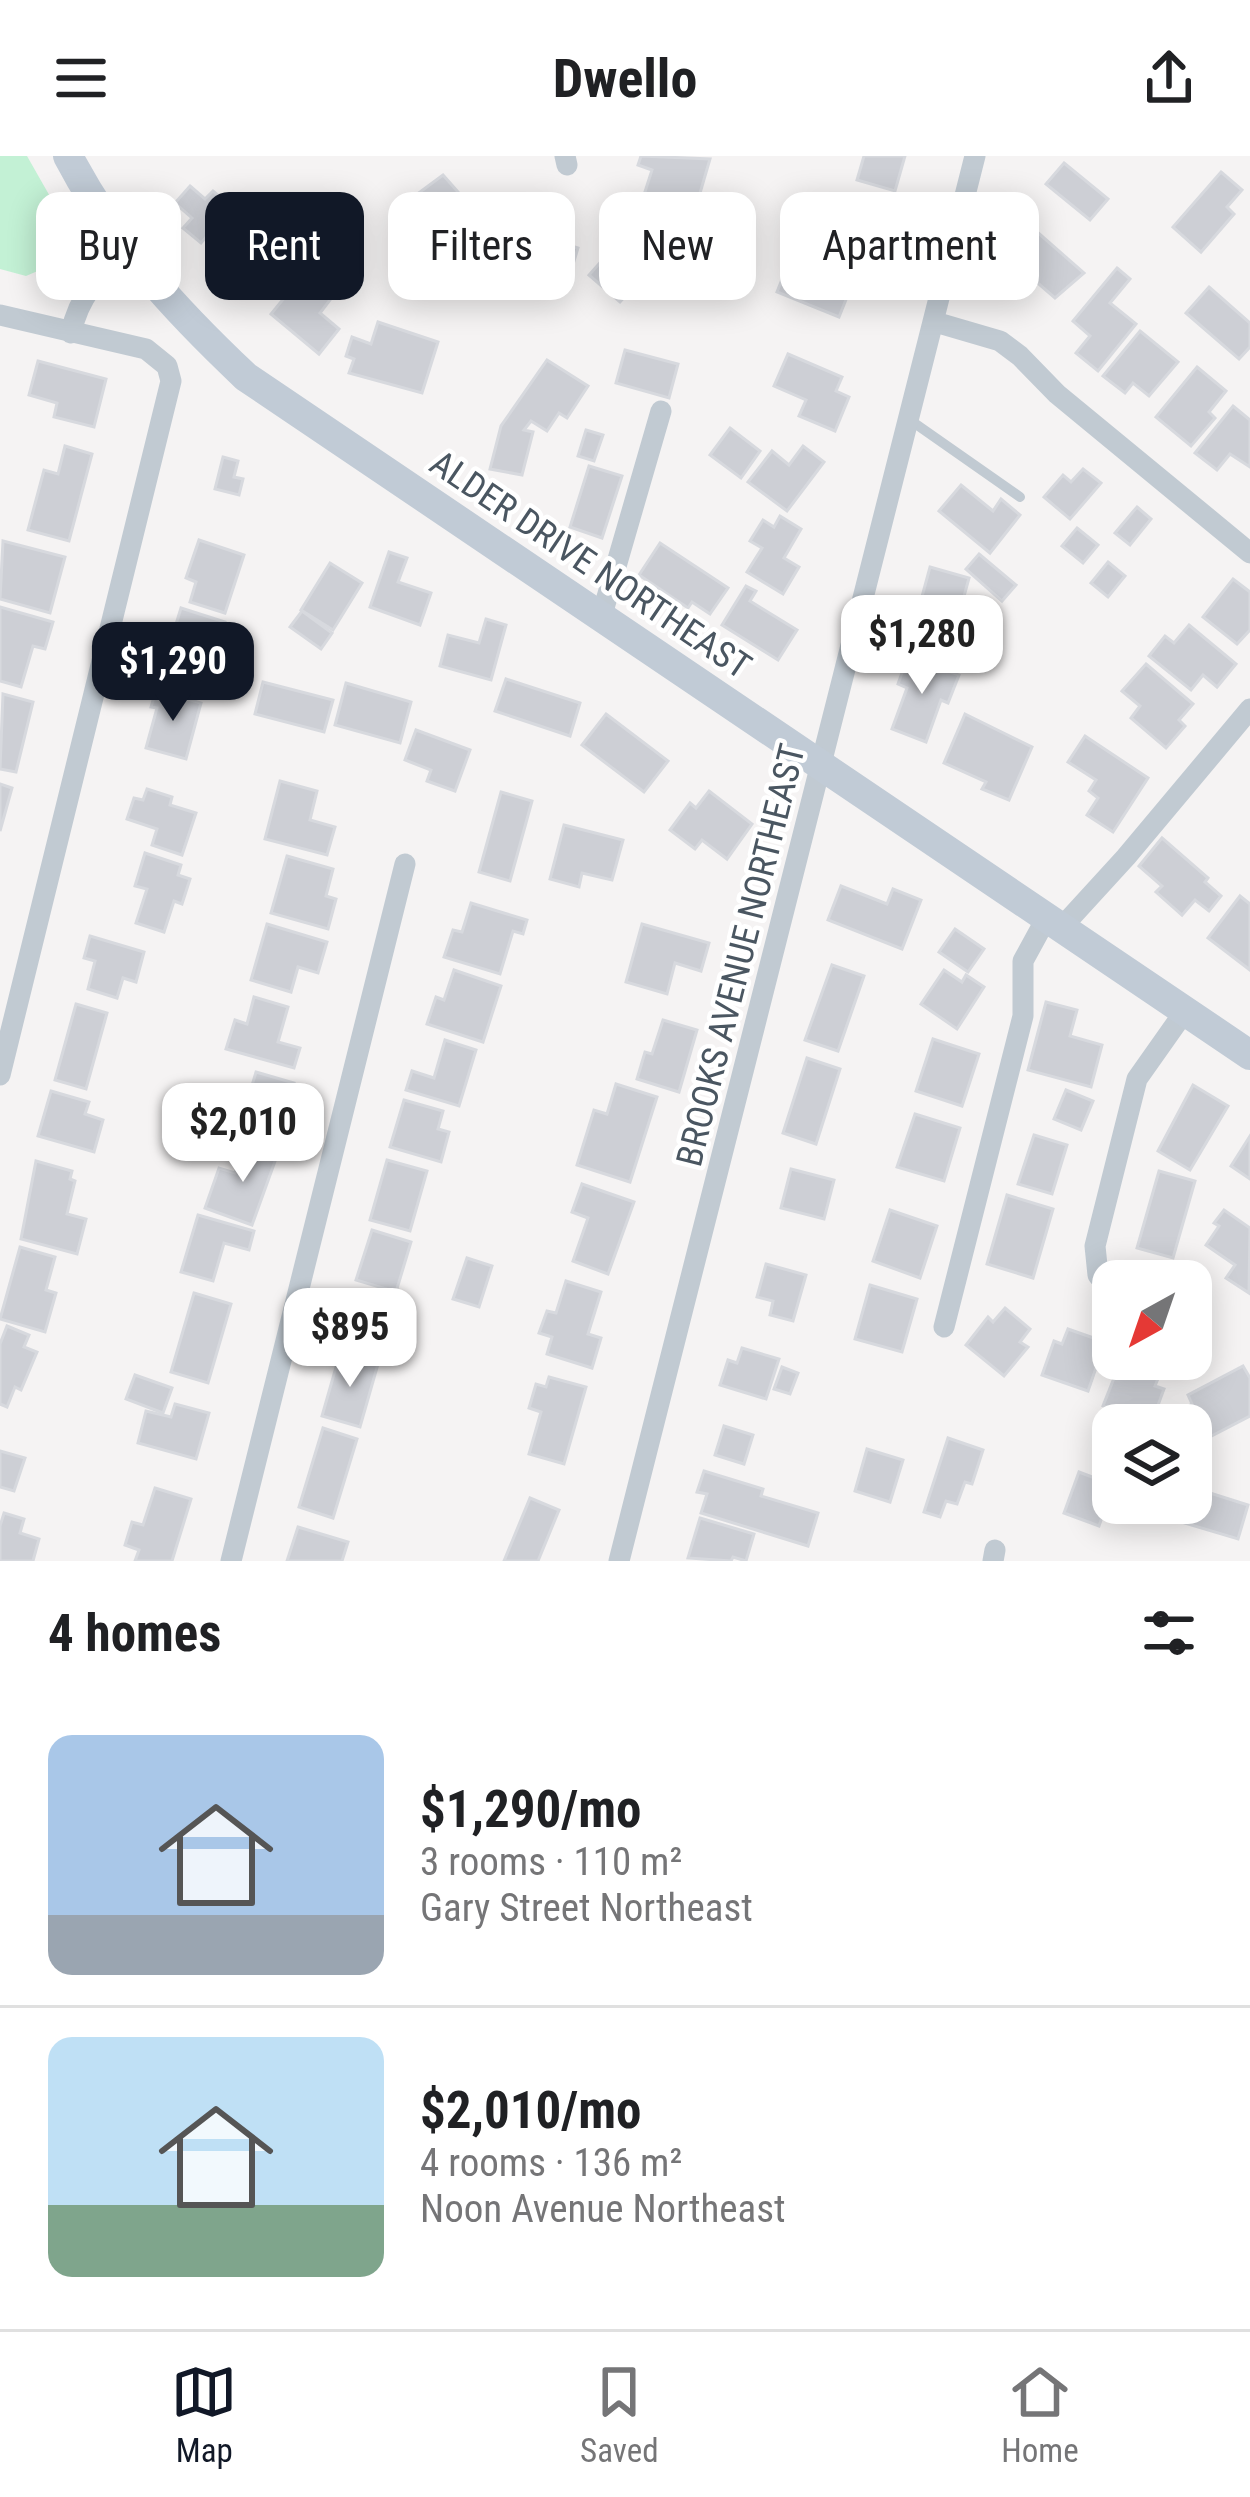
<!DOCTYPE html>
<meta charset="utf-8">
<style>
body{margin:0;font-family:"Roboto Condensed",sans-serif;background:#f6f6f6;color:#202124;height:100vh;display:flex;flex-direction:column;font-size:45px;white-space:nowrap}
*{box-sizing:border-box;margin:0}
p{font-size:39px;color:#757577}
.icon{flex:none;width:66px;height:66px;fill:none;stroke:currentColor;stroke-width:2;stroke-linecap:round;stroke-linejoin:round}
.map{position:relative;height:1405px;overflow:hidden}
.details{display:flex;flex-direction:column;background:#fff;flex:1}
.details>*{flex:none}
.top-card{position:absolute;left:36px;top:36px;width:1179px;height:108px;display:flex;gap:24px}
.needle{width:78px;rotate:220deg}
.buttons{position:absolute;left:1092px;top:1104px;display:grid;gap:24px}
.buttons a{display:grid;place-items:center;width:120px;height:120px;border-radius:24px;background:#fff;box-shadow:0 6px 30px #0003;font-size:60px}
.price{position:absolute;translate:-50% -102px;padding:0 27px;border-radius:24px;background:#fff;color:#222;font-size:39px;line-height:78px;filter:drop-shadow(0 3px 6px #0008)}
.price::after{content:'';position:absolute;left:50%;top:72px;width:36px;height:27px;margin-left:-18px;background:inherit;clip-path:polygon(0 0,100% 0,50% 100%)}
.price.active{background:#111827;color:#fff}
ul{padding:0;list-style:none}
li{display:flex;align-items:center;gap:36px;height:300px;padding:0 48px}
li+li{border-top:3px solid #e0e0e0}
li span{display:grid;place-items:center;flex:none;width:336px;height:240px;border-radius:24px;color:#555}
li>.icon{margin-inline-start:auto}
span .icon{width:144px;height:144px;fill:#fffc;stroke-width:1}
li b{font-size:51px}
h2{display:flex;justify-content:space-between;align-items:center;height:144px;padding:0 48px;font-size:51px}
.pill{padding:0 42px;border-radius:24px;background:#fff;box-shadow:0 6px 30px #0003;font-size:42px;line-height:108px}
.pill.active{background:#111827;color:#fff}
header{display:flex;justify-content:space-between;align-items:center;height:156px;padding:0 48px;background:#fff;font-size:54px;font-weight:700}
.menu{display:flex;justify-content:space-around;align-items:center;height:168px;border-top:3px solid #e0e0e0;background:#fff;font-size:33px;color:#757577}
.menu a{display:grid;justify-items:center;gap:6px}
.menu .active{color:#111827}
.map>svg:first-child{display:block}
.green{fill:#c3f1d5}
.building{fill:#cdcfd5;stroke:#d7d9de;stroke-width:3}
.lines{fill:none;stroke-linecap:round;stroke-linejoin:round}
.lane{stroke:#c1cad2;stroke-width:10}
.street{stroke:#c1cad2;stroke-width:21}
.secondary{stroke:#c1cbd6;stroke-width:30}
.labels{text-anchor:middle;stroke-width:9;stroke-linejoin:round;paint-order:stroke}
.street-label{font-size:36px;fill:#4a5661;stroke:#fff}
</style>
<header><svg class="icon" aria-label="menu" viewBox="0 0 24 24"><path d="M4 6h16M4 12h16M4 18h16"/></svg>Dwello<svg class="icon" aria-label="share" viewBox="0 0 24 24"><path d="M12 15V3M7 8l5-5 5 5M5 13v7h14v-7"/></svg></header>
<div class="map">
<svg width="1250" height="1405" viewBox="0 0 1250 1405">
<rect width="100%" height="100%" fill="#f5f3f3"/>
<polygon class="green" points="0,0 27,0 60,58 87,94 26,120 0,113"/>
<g class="building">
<polygon points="641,0 710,3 693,61 642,45 652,14 638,9"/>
<polygon points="864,0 905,0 895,35 857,24"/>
<polygon points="1064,7 1108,43 1090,64 1046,28"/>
<polygon points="1221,16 1242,34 1227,51 1234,58 1201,96 1173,71"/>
<polygon points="443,19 488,70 442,105 401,50"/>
<polygon points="190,30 205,43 213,35 232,51 201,87 183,72 192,62 175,47"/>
<polygon points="290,38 304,49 296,60 311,71 294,94 282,85 276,93 251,74 260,63 254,58 268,39 282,49"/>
<polygon points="838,69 871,81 839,161 777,136 789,106 804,113 813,90 827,96"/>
<polygon points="646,70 670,91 653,110 661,117 647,133 638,126 620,146 589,119 623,81 630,87"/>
<polygon points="506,72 534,81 531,92 545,96 549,83 578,92 564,138 493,118"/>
<polygon points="1036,75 1084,117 1055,142 1011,104"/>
<polygon points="1117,112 1130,123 1110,147 1136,168 1098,215 1076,197 1090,180 1073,165"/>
<polygon points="308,113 336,136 320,157 339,173 319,198 271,158"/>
<polygon points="1209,131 1250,167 1250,191 1239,203 1186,157"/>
<polygon points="378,166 438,186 422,237 349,217 354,203 346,200 352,181 371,188"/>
<polygon points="1140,175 1178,206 1149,240 1133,227 1125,237 1103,220"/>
<polygon points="625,194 678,208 669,242 616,227"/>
<polygon points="788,198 842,221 836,235 849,241 835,275 799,260 806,244 774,230"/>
<polygon points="547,204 588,230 567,262 559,257 547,275 531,265 524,274 533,276 522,319 490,313 501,270"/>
<polygon points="38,205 106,223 94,271 54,261 57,247 29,239"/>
<polygon points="1197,211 1226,235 1209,256 1215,262 1191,290 1156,261"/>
<polygon points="1233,250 1250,264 1250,311 1230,298 1217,314 1195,297"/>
<polygon points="730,272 760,295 741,322 710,299"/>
<polygon points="586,274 603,279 594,305 578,300"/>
<polygon points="65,290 92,298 69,385 28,374 44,314 58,318"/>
<polygon points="803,290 824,306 787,355 748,326 772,295 789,309"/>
<polygon points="223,301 238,305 234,321 243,323 239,339 215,333"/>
<polygon points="589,310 622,320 602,382 570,371"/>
<polygon points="1083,313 1101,327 1070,363 1044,341 1063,319 1071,326"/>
<polygon points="961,329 993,355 1001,343 1020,359 990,397 939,355"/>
<polygon points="1137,351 1151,363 1130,389 1115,377"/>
<polygon points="780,360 801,373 784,402 799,411 783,438 747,416 762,392 750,385 763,364 774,371"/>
<polygon points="1077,372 1098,389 1083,407 1062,390"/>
<polygon points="199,384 244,399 225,457 190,446 196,426 186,422"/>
<polygon points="3,385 65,401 50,457 0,443"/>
<polygon points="660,387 728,432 710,458 692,446 688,452 639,419"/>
<polygon points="389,396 407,402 398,426 431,437 420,469 370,451"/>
<polygon points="979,398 1016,429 1002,445 966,413"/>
<polygon points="1108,406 1125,420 1108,441 1091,427"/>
<polygon points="330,407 362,427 333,474 301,454"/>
<polygon points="930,411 969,422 950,492 911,481"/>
<polygon points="1233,423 1250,436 1250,474 1237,488 1203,461"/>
<polygon points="746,430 756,435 750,445 797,474 778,504 722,469"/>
<polygon points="0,451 53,466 45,493 33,490 21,531 0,525"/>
<polygon points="181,452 225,466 206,531 161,517"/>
<polygon points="302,455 332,477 321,493 290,471"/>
<polygon points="486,463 506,469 491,524 440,510 448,479 479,487"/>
<polygon points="1189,469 1236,508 1217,531 1203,519 1191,534 1149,500 1165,480 1174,487"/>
<polygon points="908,500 959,519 948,547 941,544 926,586 892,573 907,532 898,528"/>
<polygon points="1146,508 1193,548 1179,564 1185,570 1166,592 1131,562 1140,550 1122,535"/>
<polygon points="506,523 580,547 570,580 495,555"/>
<polygon points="263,526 333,544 324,576 255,558"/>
<polygon points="346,527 411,546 400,587 335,569"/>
<polygon points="156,534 201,547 186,603 146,592 157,552 151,551"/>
<polygon points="3,538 33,546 16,616 0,613"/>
<polygon points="606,558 668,605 644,636 582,589"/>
<polygon points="965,558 1032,591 1009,644 982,633 986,626 944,607"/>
<polygon points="416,574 470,594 455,635 427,625 431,614 405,604"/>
<polygon points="1085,580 1148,622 1113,676 1087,659 1098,642 1089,635 1096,624 1068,606"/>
<polygon points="280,625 317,635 310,664 335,671 327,699 265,683"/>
<polygon points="0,628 12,632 0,675"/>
<polygon points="147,633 172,641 170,649 196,657 182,699 152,689 157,673 127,663 134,642 143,644"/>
<polygon points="709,635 752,668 727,703 702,684 695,693 670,674 690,647 696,652"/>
<polygon points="501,636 532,645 510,725 479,716"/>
<polygon points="564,669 623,684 612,724 582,717 579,731 550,723"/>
<polygon points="1162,682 1208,722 1205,726 1221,740 1209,755 1195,744 1182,759 1156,736 1162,730 1139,710"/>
<polygon points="145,697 181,709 178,719 190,723 182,748 174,745 164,776 136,767 147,733 135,730"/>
<polygon points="287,700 333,713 326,740 336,743 328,773 271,757"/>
<polygon points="841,730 887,748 893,733 921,744 902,793 828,764"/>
<polygon points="1240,740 1250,748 1250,814 1208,782"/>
<polygon points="471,747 527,764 523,778 513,775 500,818 444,801 453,774 462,776"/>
<polygon points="267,768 327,786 318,817 298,811 291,836 251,824"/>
<polygon points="642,768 709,787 701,815 675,807 667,838 626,826"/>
<polygon points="955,773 984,793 968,816 939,796"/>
<polygon points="90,780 144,796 136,826 123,822 117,842 88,833 95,805 84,802"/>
<polygon points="832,809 864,820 838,895 805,884"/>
<polygon points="454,814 501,830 483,886 427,868 436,841 444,844"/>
<polygon points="944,814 962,826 966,819 984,831 957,873 921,848"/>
<polygon points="254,841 288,851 278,886 300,892 294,912 226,893 235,864 247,868"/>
<polygon points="1046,846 1077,854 1070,880 1102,889 1091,931 1028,914"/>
<polygon points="76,848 107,857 86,933 55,924"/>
<polygon points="663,864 697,874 679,936 637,923 645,896 652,898"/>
<polygon points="933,883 979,898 962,950 916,935"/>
<polygon points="445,884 476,894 459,950 406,934 412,915 434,922"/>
<polygon points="807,902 840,913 816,988 783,977"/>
<polygon points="256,916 294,927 277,988 238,976"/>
<polygon points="616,928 657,941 630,1026 577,1009 594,954 607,958"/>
<polygon points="1193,929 1228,950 1190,1014 1158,995"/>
<polygon points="1066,934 1093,945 1081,974 1054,963"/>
<polygon points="51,935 89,946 85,958 103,964 94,996 38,980"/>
<polygon points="404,944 443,955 438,973 449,976 441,1006 390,991"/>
<polygon points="915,958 960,972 944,1025 897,1011"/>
<polygon points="1034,979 1067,989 1052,1038 1018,1028"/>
<polygon points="1250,980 1250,1023 1231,1010"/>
<polygon points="246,986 278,997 252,1069 205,1052 219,1012 235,1017"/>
<polygon points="387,1004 427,1015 410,1075 370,1064"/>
<polygon points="36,1005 72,1015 70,1023 75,1025 67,1058 86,1063 77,1098 21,1083"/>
<polygon points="791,1013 834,1024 824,1063 781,1052"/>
<polygon points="1159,1015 1195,1025 1173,1102 1137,1092"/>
<polygon points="582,1028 634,1046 608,1118 573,1105 588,1062 572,1056"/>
<polygon points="1007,1039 1053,1053 1033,1122 987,1108"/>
<polygon points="890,1054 937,1070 920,1122 873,1105"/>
<polygon points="1224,1054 1250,1072 1249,1137 1226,1122 1235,1109 1206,1089 1219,1070 1214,1067"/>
<polygon points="198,1059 254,1075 249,1094 224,1087 213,1125 181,1116"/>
<polygon points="372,1074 411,1086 396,1136 356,1124"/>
<polygon points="20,1091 55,1101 46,1134 56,1137 45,1176 0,1163"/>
<polygon points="467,1102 492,1110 479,1151 453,1143"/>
<polygon points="766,1108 806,1119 793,1165 770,1159 773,1145 757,1141"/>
<polygon points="566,1125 601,1136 588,1178 601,1182 592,1212 547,1198 552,1181 539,1177 547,1155 556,1157"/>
<polygon points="870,1129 917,1143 902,1196 855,1183"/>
<polygon points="194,1137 231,1148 208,1227 171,1216"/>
<polygon points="381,1140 413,1149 396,1207 342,1192 347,1171 370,1178"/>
<polygon points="1005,1152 1030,1173 1020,1186 1028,1191 1004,1220 966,1189 988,1161 993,1166"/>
<polygon points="7,1170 29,1179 24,1191 37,1196 21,1234 15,1231 7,1251 0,1248 0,1188"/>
<polygon points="1068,1173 1105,1186 1088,1235 1042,1219 1054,1185 1062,1188"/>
<polygon points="742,1192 779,1203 766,1243 720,1229 728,1204 737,1207"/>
<polygon points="340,1197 378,1208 360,1271 322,1260"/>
<polygon points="1131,1203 1161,1215 1155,1230 1164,1233 1151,1268 1103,1250 1116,1217 1124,1220"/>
<polygon points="1243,1210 1250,1222 1250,1260 1198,1287 1181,1254 1192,1248 1188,1239"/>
<polygon points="782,1211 798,1217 790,1238 774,1233"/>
<polygon points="135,1219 172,1232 163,1257 126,1243"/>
<polygon points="549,1221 586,1231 564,1308 529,1298 541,1256 529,1252 536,1228 546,1231"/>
<polygon points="175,1248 209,1257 196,1303 138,1287 146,1255 171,1261"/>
<polygon points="724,1270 753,1279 744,1308 715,1299"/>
<polygon points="323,1272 357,1283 333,1362 299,1351"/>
<polygon points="948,1282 983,1294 972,1328 965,1326 957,1348 946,1345 940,1361 924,1356"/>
<polygon points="867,1293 903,1304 890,1346 855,1335"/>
<polygon points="0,1295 25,1302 14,1335 0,1331"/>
<polygon points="704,1315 763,1333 761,1340 818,1357 808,1390 701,1357 707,1338 697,1336"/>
<polygon points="1079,1316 1113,1329 1099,1370 1064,1357"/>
<polygon points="1191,1331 1248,1349 1238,1383 1168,1362 1173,1347 1191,1347"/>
<polygon points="155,1332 191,1343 172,1405 135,1405 139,1394 125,1389 132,1366 143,1369"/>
<polygon points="530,1342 559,1354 538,1405 504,1405"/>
<polygon points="4,1357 24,1363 20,1377 39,1383 33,1405 0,1405 0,1370"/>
<polygon points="700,1362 754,1378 746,1405 733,1401 731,1405 688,1402"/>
<polygon points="298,1371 348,1386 342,1405 287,1405"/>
</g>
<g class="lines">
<polyline class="lane" points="910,264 1020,341"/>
<g class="street">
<polyline points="565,0 567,9"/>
<polyline points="0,159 146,193 167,210 171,225 0,919"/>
<polyline points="935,166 1000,185 1020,200 1057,238 1250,397"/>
<path d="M71,177c8,-38 27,-56 55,-81"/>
<polyline points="601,462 661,255"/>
<polyline points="1062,771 1126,701 1250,553"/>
<polyline points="1113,1137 1098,1119 1095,1090 1137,923 1185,855"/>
<polyline points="944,1171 1023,860 1023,805 1047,761"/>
<polyline points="231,1405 405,708"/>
<polyline points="619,1405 975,0"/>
<polyline points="993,1405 995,1394"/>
</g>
<path class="secondary" d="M68,0c46,88 106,153 178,221l1004,678"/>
</g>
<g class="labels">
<g class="street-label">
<text transform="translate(591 408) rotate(34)" y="13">ALDER DRIVE NORTHEAST</text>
<text transform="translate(740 799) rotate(-76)" y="13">BROOKS AVENUE NORTHEAST</text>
</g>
</g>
</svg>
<div class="buttons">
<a><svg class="needle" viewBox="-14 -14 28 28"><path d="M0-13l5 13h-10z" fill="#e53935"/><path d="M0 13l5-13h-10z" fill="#757577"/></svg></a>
<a><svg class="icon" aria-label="layers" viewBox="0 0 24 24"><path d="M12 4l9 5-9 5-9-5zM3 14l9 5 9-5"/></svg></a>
</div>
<b class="price" style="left:922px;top:541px">$1,280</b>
<b class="price active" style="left:173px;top:568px">$1,290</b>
<b class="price" style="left:243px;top:1029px">$2,010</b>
<b class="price" style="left:350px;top:1234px">$895</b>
<div class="top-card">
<a class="pill">Buy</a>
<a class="pill active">Rent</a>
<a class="pill">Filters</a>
<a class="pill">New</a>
<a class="pill">Apartment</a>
</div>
</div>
<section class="details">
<h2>4 homes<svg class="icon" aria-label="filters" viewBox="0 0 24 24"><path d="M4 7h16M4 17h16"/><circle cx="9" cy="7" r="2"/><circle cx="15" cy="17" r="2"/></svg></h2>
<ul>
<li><span style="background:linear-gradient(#a9c7e8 75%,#9aa5b1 0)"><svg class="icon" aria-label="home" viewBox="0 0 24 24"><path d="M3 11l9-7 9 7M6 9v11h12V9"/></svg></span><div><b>$1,290/mo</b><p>3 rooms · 110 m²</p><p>Gary Street Northeast</p></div></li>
<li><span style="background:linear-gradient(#bfe0f5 70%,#7fa58c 0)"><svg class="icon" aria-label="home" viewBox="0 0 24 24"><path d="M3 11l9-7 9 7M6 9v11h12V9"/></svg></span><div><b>$2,010/mo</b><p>4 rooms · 136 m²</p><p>Noon Avenue Northeast</p></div></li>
</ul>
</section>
<nav class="menu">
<a class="active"><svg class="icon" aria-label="map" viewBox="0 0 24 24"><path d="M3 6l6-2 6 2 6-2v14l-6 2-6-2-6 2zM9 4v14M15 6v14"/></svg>Map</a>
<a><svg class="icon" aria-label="saved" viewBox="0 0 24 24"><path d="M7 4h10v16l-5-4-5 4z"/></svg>Saved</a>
<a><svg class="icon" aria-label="home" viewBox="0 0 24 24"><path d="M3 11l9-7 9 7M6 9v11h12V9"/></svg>Home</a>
</nav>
